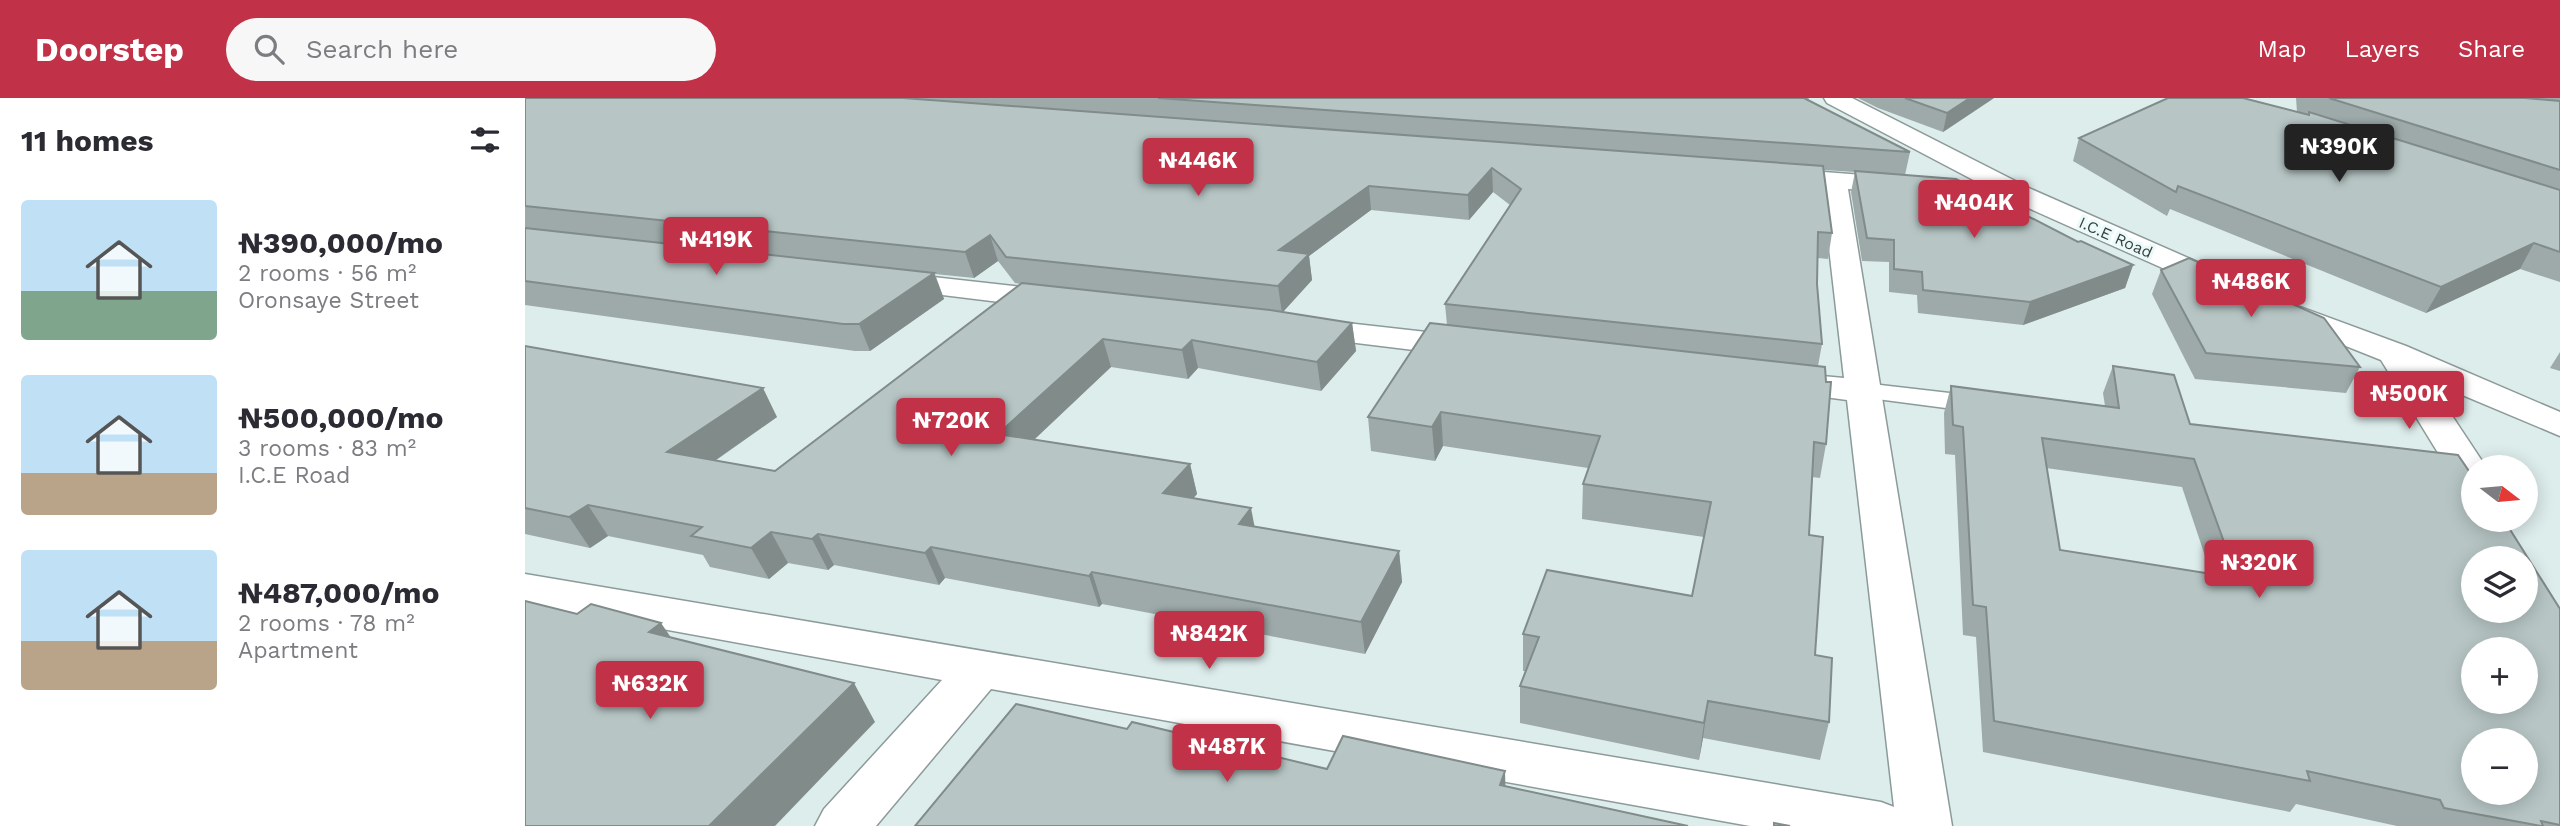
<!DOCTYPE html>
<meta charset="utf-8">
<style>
body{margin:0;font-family:"Work Sans",sans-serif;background:#f7f7f7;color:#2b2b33;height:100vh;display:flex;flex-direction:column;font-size:26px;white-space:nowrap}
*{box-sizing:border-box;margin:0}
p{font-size:23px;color:#7c7c81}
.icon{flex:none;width:38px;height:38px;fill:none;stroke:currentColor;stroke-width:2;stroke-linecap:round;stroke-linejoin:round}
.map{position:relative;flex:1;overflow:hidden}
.sheet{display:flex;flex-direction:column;background:#fff;width:525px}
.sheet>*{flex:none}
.needle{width:46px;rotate:106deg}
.tools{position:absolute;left:1936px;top:357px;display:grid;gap:14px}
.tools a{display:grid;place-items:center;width:77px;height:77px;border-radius:50%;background:#fff;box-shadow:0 4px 18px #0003;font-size:35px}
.price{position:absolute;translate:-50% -60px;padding:0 16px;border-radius:7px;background:#c13148;color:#fff;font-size:23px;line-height:46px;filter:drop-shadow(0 2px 4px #0008)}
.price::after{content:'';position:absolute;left:50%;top:42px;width:21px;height:16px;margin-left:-10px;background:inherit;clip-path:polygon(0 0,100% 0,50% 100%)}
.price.current{background:#222;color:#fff}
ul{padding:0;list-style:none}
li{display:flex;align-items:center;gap:21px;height:175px;padding:0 21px}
li span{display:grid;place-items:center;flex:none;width:196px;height:140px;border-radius:7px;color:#555}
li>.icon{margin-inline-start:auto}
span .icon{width:84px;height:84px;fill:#fffc;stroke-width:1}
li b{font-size:30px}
h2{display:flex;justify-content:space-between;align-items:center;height:84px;padding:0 21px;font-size:30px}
header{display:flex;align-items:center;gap:42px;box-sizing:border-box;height:98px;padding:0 35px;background:#c13148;color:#fff}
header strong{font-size:33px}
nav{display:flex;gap:38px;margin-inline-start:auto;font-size:24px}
.search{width:490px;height:63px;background:#f7f7f7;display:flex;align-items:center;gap:18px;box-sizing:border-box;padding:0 24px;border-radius:38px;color:#7c7c81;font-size:26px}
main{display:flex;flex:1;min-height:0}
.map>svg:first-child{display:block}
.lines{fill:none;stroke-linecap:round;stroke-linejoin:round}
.service-casing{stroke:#8c9b99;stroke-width:3}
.minor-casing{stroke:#8c9b99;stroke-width:3}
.service{fill:#fff;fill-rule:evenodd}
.minor{fill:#fff;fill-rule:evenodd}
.wall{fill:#9daaa9;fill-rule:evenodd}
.shaded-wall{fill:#808b8a}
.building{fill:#b7c6c5;stroke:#808b8a;stroke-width:2;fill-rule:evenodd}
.labels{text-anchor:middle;stroke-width:6;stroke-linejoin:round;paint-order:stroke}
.far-street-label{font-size:16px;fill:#383e3d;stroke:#eafaf9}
</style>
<header>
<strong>Doorstep</strong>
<div class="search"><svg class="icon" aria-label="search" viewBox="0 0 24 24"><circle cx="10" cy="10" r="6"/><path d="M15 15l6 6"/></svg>Search here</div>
<nav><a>Map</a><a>Layers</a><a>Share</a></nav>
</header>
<main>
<section class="sheet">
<h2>11 homes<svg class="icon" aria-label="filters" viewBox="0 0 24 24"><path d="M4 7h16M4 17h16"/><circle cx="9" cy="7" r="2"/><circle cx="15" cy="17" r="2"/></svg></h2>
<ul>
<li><span style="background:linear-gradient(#bfe0f5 65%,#7fa58c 0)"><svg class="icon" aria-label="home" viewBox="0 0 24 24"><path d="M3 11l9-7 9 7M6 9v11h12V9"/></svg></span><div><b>₦390,000/mo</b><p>2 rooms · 56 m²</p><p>Oronsaye Street</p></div></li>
<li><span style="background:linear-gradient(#bfe0f5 70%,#b9a48a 0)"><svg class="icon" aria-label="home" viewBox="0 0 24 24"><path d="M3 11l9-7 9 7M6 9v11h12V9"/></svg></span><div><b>₦500,000/mo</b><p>3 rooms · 83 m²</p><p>I.C.E Road</p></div></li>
<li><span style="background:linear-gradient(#bfe0f5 65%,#b9a48a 0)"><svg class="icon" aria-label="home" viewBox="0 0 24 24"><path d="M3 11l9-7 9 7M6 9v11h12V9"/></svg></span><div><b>₦487,000/mo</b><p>2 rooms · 78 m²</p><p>Apartment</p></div></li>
</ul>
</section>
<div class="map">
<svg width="2035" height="728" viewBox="0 0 2035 728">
<rect width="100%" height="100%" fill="#ddedec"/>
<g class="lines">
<g class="service-casing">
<polygon id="service" points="1338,285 1459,299 1468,301 1472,307 1468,313 1459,315 1329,298 1325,293 1329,288"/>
</g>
<g class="minor-casing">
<g id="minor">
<polygon points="1299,0 1327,0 1506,91 1711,181 1715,187 1711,193 1700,196 1689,193 1492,105 1323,91 1427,728 1225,728 466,591 351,728 290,728 299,711 417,582 0,506 0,476 1356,704 1369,709 1322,302 1241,291 1236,284 1241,277 1253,274 1319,280 1297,89 1239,83 1235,78 1239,73 1248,70 1456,86 1302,5"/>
<polygon points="363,174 533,193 544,195 549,202 544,209 533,211 352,189 348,183 352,177"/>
<polygon points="1759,203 1881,248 2035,314 2035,338 1904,283 1961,369 1948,369 1948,392 1934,389 1856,262 1748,219 1743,212 1748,205"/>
<polygon points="777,220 946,239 958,242 963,249 958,256 946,259 766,237 761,230 766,223"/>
</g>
</g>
<use href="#service" class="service"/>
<use href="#minor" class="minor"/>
</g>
<g class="wall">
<polygon points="0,0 1284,0 1283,2 1385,54 1380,77 1553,144 1608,167 1600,190 1498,227 1393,215 1392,197 1364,194 1364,164 1337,163 1326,94 1330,74 1299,72 1307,135 1303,161 1293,160 1292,186 1297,246 1293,268 1301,346 1295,380 1287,379 1284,437 1290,557 1304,624 1295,662 1178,640 1174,662 995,625 995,588 1000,573 998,573 998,536 1167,498 1179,439 1057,421 1058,386 1063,370 918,348 910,363 846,353 843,319 922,227 920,206 985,107 968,94 944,122 846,112 784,158 787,182 758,214 827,225 831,253 796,293 673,270 663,281 586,269 509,342 665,366 672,396 668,400 730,429 874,453 877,484 840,556 577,506 574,509 420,480 414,487 309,467 303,472 263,465 244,481 185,469 178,457 83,438 65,450 0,436 0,248 252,319 190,363 250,373 496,186 490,185 473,163 449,180 410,176 419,201 345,253 330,253 0,207"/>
<polygon points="1333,0 1469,0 1418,34 1353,10"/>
<polygon points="1771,0 2035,0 2035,184 1995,171 1901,215 1645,111 1642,118 1548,63 1554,40 1782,17 1772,14"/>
<polygon points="1636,172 1835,269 1821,295 1670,281 1627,196"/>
<polygon points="2035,254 2035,273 2025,270"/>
<path d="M1588,268l77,58 370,185v217h-163l-101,-22 -6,8 -307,-60 -7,-115 -13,-2 -8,-180 -10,-1 -1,-41 7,-27 154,20 -2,-13zM1521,370l136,19 29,87 -151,-24z"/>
</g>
<g class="shaded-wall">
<polygon points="1445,0 1469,0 1418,34 1422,15"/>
<polygon points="967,70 968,94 944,122 943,97"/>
<polygon points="844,88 846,112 784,158 787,182 757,215 753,188 754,152"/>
<polygon points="465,137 473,163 449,180 440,154"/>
<polygon points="2009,145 1995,171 1901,215 1916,189"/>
<polygon points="1608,167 1600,190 1498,227 1505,204"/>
<polygon points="409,175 419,201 345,253 334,226"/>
<polygon points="827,225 831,253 796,293 792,264"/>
<polygon points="578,241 586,269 483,366 473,336"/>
<polygon points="667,242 673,270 663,281 657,252"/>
<polygon points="238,290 252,319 159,384 142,354"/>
<polygon points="916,314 918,348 910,363 907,329"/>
<polygon points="665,366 672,396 646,426 638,395"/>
<polygon points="63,407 83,438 65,450 44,419"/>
<polygon points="726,410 732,441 714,426"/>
<polygon points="246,434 263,465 244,481 226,450"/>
<polygon points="293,436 309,467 303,472 287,441"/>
<polygon points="406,449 420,480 414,487 400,455"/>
<polygon points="874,453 877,484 840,556 836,524"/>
<polygon points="567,474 577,506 574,509 564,478"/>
<polygon points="136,525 162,563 124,534"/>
<polygon points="329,585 350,624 250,728 184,728"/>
<polygon points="1183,603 1178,640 1174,662 1179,625"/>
<polygon points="980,673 981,708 975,687"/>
</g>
<g class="building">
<polygon points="0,0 378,0 1298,68 1307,135 1293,134 1292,186 1297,246 920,206 996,91 967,70 943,97 844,88 754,152 784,156 753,188 481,159 465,137 440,154 0,108"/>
<polygon points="633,0 1279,0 1385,54"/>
<polygon points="1380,0 1445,0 1422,15"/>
<polygon points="1643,0 1718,0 1784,17 1784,14 2035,92 2035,154 2009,145 1916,189 1653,88 1651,94 1554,40"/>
<polygon points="1804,0 2000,0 2035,3 2035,72"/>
<polygon points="1330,73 1431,81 1553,144 1556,143 1608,167 1505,204 1398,192 1397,174 1369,171 1369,142 1342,140"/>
<polygon points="0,130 409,175 334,226 318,226 0,183"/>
<polygon points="1664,160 1799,220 1835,269 1681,255 1636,172"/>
<polygon points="497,185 745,212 827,225 792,264 667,242 657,252 578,241 473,336 665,366 638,395 726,410 714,426 874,453 836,524 567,474 564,478 406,449 400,455 293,436 287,441 246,434 226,450 166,438 177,429 63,407 44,419 0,410 0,248 238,290 142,354 250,373"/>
<polygon points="905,225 1300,269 1301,284 1306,284 1301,346 1289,344 1284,437 1298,439 1290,557 1307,560 1304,624 1183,603 1179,625 995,588 1014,539 998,536 1022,472 1167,498 1186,404 1058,386 1075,338 916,314 907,329 843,319"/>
<path d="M1588,268l61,9 16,49 268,31 15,22v43h31l56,89v216l-19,-4 2,5h-2l-97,-18 -4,-8 -133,-29 3,10 -316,-60 -8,-114 -13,-2 -10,-178 -10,-2 -2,-39 168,22zM1517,340l152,21 43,119 -177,-28zM1948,460h52v53h-52zM1948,551h52v53h-52zM1948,642h52v53h-52z"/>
<polygon points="0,503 52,516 66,506 136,525 124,534 329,585 184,728 0,728"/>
<polygon points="491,606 602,631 607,624 802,671 818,638 980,673 975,687 1163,728 390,728"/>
<polygon points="1249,725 1265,728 1249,728"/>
</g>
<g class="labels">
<g class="far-street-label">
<text transform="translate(1591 139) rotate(24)" y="6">I.C.E Road</text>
</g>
</g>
</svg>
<div class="tools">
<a><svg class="needle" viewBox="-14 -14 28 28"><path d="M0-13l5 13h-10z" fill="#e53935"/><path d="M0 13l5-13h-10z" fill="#7c7c81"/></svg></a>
<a><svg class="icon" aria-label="layers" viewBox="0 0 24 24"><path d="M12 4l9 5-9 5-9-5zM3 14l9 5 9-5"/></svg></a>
<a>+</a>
<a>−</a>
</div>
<b class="price current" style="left:1814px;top:86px">₦390K</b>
<b class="price" style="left:673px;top:100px">₦446K</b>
<b class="price" style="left:1449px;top:142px">₦404K</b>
<b class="price" style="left:191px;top:179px">₦419K</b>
<b class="price" style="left:1726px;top:221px">₦486K</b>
<b class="price" style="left:1884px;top:333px">₦500K</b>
<b class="price" style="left:426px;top:360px">₦720K</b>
<b class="price" style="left:1734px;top:502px">₦320K</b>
<b class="price" style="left:684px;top:573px">₦842K</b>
<b class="price" style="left:125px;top:623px">₦632K</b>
<b class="price" style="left:702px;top:686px">₦487K</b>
</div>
</main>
